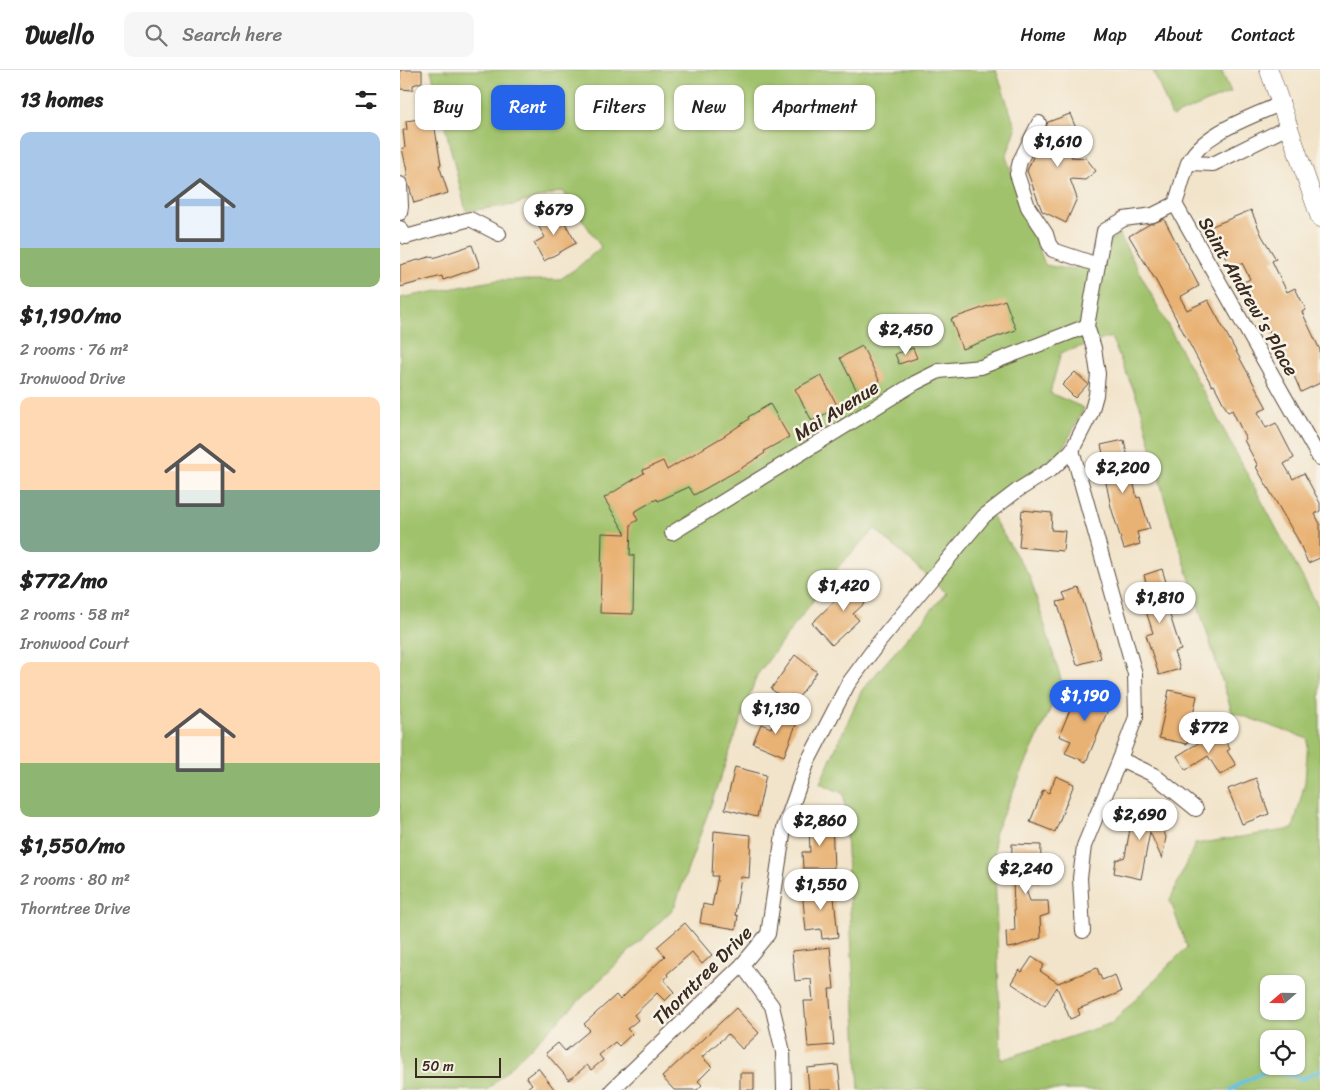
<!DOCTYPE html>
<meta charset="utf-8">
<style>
body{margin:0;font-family:Sriracha,sans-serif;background:#f6f6f6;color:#222;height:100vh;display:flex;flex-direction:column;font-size:19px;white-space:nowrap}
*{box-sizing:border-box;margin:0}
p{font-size:16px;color:#767676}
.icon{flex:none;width:28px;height:28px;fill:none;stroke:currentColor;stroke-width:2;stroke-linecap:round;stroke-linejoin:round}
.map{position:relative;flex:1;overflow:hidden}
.details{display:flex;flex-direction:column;background:#fff;width:400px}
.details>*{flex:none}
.hud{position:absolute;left:15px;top:15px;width:475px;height:45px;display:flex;gap:10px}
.needle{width:32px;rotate:250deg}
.buttons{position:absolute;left:860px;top:905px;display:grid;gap:10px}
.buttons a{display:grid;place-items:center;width:45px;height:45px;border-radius:10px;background:#fff;box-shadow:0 1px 4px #0004;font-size:25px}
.scale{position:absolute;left:15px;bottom:12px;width:86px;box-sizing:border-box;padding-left:5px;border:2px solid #3b2a1e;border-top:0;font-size:14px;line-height:18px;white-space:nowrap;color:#3b2a1e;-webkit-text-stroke:4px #f7f3e8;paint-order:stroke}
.price{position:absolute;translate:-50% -42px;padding:0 11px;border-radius:18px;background:#fff;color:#222;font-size:16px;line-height:32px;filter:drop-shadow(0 1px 2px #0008)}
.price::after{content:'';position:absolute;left:50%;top:30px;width:15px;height:11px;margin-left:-8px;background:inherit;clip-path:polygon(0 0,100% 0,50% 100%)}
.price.selected{background:#2563eb;color:#fff}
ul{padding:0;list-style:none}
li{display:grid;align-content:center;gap:10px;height:265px;padding:0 20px}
li span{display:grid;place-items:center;height:155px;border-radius:10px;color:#555}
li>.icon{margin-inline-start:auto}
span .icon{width:90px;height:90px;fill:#fffc;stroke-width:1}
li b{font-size:21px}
h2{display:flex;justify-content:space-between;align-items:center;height:60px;padding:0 20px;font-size:21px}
.tag{padding:0 18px;border-radius:10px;background:#fff;box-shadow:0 1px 4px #0004;font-size:18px;line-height:45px}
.tag.selected{background:#2563eb;color:#fff}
header{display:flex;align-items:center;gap:30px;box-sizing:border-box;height:70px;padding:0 25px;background:#fff;border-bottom:1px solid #e0e0e0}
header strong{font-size:24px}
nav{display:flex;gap:28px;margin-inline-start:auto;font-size:18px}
.search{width:350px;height:45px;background:#f6f6f6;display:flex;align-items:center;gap:12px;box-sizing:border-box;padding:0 18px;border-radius:10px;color:#767676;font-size:19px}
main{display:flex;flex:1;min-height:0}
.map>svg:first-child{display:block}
.green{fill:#a0c26c;stroke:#6e7645;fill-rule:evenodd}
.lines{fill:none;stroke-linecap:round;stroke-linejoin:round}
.stream{stroke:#62c0e0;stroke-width:4}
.building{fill:#e9b274}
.minor-casing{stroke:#564638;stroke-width:16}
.major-casing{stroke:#564638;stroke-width:19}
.minor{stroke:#fff;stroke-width:14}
.major{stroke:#fff;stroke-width:18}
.labels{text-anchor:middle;stroke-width:5;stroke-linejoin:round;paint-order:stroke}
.street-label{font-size:19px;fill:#3b2a1e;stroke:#f7f3e8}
</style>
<header>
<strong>Dwello</strong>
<div class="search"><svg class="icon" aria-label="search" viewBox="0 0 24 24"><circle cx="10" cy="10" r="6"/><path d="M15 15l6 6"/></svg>Search here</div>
<nav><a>Home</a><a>Map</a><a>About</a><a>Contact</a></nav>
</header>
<main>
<section class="details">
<h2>13 homes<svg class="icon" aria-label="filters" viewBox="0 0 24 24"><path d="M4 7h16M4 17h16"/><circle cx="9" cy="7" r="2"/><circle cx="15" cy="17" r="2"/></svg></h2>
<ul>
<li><span style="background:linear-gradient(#a9c7e8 75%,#8fb573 0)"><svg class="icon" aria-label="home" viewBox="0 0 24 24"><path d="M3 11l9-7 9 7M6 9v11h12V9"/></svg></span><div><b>$1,190/mo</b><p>2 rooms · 76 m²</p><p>Ironwood Drive</p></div></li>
<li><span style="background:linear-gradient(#ffd9b3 60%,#7fa58c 0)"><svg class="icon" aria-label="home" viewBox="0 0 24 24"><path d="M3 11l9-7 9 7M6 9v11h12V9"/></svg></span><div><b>$772/mo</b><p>2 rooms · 58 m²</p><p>Ironwood Court</p></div></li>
<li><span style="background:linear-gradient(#ffd9b3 65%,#8fb573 0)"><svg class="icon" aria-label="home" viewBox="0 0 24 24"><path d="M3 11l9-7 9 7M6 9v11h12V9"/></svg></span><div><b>$1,550/mo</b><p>2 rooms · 80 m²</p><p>Thorntree Drive</p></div></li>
</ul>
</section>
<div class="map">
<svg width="920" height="1020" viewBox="0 0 920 1020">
<rect width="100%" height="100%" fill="#f7f3e8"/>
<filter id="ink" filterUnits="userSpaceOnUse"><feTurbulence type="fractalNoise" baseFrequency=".02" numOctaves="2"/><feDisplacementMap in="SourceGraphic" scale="10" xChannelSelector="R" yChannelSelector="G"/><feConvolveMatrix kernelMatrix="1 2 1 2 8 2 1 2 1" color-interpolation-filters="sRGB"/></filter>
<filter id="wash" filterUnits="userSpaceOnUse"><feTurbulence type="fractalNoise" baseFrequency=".0096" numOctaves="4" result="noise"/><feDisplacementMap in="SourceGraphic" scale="20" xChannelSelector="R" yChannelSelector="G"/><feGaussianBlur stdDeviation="1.12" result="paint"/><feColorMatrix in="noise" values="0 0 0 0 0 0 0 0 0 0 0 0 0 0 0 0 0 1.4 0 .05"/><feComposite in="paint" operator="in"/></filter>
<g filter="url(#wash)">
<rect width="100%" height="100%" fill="#f2e4ca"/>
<g class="green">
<path d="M31,0h565l20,59 -10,28 39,108 27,5 47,-36 201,376v480h-461l-15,-296 -24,-11 42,-93 84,-97 -71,-64 -35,36 -83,110 -83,233 -187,182h-87v-792l98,-18h61l19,-13 23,-20 -38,-56 -50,14 -47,6zM711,267l30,71 25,96 66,208 76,27 -3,43 -12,47 -98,15 -25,56 17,47 -75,76 -111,37 -7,-226 68,-151 -32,-106 -44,-70 28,-23 48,-33 22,-43 -34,-15 11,-40zM869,914h27v27h-27zM869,969h27v27h-27z"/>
<polygon points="753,0 821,0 831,22 772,47"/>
</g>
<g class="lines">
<polyline class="stream" points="831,1020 841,1013 871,999 903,1009 920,1000"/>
</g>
<g id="blocks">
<g class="building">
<polygon points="0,0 22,0 22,12 13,15 13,20 0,19"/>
<polygon points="670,44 680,68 671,87 686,88 696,101 685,110 670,109 677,128 666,153 642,141 627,101 648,52"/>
<polygon points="33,47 41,95 39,95 48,123 14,133 6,106 8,106 2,78 5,78 3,60 7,60 6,51"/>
<polygon points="158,140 176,173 144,191 134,173 145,167 136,152"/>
<polygon points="851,140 862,166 876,189 872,191 887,222 895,218 906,240 902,242 920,280 920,313 901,322 891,299 888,301 882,290 884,289 850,224 846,226 840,214 850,209 842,193 832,199 817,172 810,157"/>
<polygon points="764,149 799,216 780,227 787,240 808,230 867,338 858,342 866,358 876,353 894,388 884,394 893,409 904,403 920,433 920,441 915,444 920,454 920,488 908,493 898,470 856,397 858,396 844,370 846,369 832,340 828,342 814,315 812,316 756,211 729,166 750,154"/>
<polygon points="72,175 80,197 43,210 42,206 0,217 0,195 33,186 33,188"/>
<polygon points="605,230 616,260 562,279 551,249"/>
<polygon points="462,276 480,312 458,323 440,288"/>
<polygon points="513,278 517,288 499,294 495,284"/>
<polygon points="675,302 688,314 675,328 662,315"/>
<polygon points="421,305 438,337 412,351 395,319"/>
<polygon points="370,334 389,367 364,381 365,383 340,399 294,425 289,417 258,431 257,429 234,442 238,450 231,454 230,485 234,485 233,544 200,543 202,463 226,464 204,428 244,403 243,400 263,391 267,400 324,366 349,349 348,347"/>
<polygon points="724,370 737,428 740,427 750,459 737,462 740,474 724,479 711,437 701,388 704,388 701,375"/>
<polygon points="622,440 652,443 651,460 665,461 663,481 619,477"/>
<polygon points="762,499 766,512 760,514 781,580 774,582 780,599 759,605 746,565 753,563 739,519 747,516 744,505"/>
<polygon points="464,508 477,522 453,544 459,550 432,575 412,553 443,523 445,525"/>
<polygon points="679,518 701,588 677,595 657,532 666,530 663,523"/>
<polygon points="395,585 417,602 393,635 371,619"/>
<polygon points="680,616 712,630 686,692 665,683 671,671 659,666"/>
<polygon points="769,620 797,626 787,674 759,668"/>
<polygon points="376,644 397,652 384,686 353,673 361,654 371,658"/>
<polygon points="818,661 830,679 827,681 836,695 820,705 808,686 786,700 777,686"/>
<polygon points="335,697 366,705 357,747 325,739"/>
<polygon points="656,706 674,714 655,762 630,752 643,720 649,723"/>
<polygon points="856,708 869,744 842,754 828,719"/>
<polygon points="739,730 744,743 757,745 766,767 762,789 750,762 741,809 714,803 716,790 725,787 732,747 727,735"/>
<polygon points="432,753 434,798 403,798 402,782 410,782 409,754"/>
<polygon points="314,761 351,765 349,808 341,807 335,845 338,846 336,859 300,853 303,834 312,836 318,806 312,806"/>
<polygon points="612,774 641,775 640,813 623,812 630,831 648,831 649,844 640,847 641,868 615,877 607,878 606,862 615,860 613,812 611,812"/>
<polygon points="433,817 438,867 422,869 421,859 406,861 402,820"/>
<polygon points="285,853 312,885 302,894 292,882 267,904 268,906 264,910 274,922 265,931 257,923 234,945 238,950 227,959 232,964 219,976 215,972 199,985 203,990 191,1000 187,995 169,1010 146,983 158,973 165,981 190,960 184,954 216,925 220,930 265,886 257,877"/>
<polygon points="430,877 434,919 429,919 434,975 408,977 404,931 413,931 411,909 395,911 392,881"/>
<polygon points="632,887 644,895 640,901 658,913 697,898 702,910 715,905 721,922 678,939 680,945 670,949 657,917 645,936 611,913 619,900 622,902"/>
<polygon points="336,938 359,963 342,979 328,964 302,987 312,997 298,1011 302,1015 297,1020 274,1020 262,1007"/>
<polygon points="438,995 441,1020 409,1020 407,998"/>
<polygon points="138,998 155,1020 125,1020 132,1014 126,1007"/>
<rect x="340" y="1003" width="14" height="17"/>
</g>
</g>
</g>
<g filter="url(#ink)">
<use href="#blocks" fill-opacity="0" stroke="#564638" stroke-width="1"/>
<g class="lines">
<g class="minor-casing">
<g id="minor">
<polyline points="639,53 620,91 617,104 628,137 646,164 649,174 653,180 698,195"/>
<polyline points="789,93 813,94 890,56"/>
<polyline points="0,114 1,136 0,143"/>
<polyline points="775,134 920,389"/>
<polyline points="0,158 6,167 70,149 99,164"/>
<polyline points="672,380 735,604 736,647 720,689 684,776 680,808 683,861"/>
<polyline points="272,463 515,313 539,301 581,297 687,256"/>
<polyline points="720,689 754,705 796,739"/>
<polyline points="342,895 372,936 383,982 384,1020"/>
<path d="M212,1020l130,-125 26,-31 16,-106 24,-67 40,-77 31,-42 105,-126 34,-26 35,-22 19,-18 19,-37 5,-18 2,-21 -4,-26 -7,-22 17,-95 20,-12 29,-4 22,-11c5,-13 8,-28 13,-41 15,-31 64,-46 94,-60"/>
</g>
</g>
<g class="major-casing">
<polyline id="major" points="869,0 920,148"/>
</g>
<use href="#minor" class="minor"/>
<use href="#major" class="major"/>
</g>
</g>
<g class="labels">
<g class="street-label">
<text transform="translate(849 226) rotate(60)" y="7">Saint Andrew's Place</text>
<text transform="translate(436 340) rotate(-32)" y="7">Mai Avenue</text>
<text transform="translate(302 905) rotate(-45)" y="7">Thorntree Drive</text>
</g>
</g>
</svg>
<div class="buttons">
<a><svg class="needle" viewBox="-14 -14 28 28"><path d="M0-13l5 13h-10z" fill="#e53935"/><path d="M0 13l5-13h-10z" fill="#767676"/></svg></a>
<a><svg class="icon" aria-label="locate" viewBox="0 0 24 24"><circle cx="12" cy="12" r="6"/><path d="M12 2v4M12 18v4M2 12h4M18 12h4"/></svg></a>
</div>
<div class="scale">50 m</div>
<b class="price" style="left:658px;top:98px">$1,610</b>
<b class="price" style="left:154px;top:166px">$679</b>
<b class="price" style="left:506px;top:286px">$2,450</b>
<b class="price" style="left:723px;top:424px">$2,200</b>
<b class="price" style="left:444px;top:542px">$1,420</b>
<b class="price" style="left:760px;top:554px">$1,810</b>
<b class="price selected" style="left:685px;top:652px">$1,190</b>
<b class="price" style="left:376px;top:665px">$1,130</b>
<b class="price" style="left:809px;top:684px">$772</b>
<b class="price" style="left:740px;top:771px">$2,690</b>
<b class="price" style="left:420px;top:777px">$2,860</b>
<b class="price" style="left:626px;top:825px">$2,240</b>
<b class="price" style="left:421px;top:841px">$1,550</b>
<div class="hud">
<a class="tag">Buy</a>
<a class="tag selected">Rent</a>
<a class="tag">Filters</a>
<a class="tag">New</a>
<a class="tag">Apartment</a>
</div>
</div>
</main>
